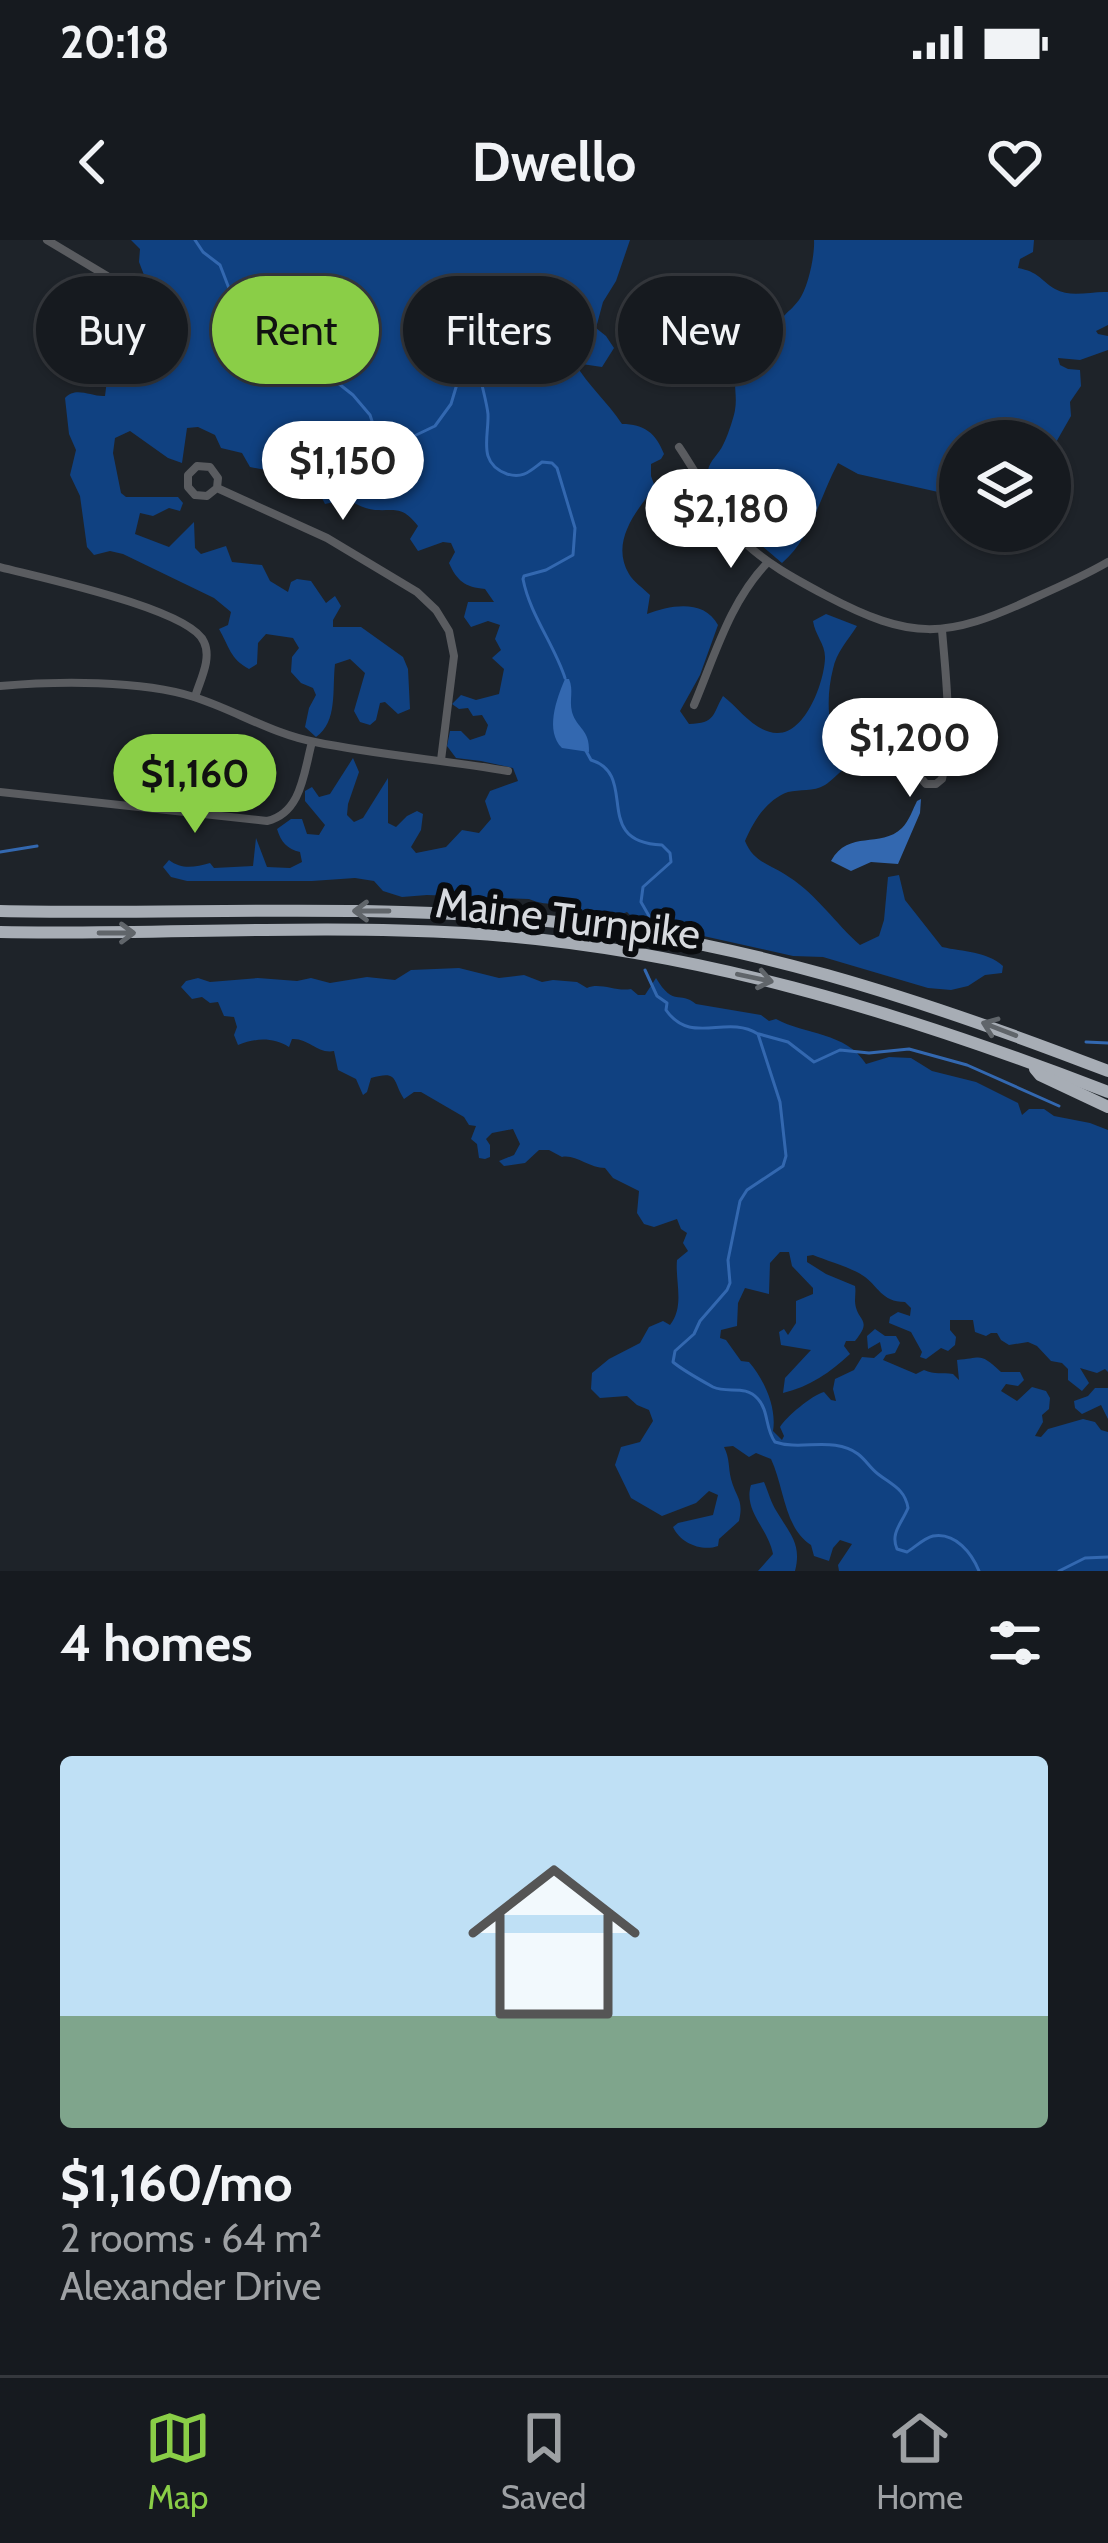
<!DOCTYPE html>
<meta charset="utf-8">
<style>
body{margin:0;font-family:Cabin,sans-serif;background:#23272c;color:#f1f3f6;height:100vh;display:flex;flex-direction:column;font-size:45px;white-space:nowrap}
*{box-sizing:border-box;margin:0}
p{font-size:39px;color:#9ea1a4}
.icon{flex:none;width:66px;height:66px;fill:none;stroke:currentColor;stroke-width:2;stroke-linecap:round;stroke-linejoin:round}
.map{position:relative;height:1331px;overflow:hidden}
.panel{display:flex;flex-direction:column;background:#161a1f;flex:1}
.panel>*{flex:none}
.hud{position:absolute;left:36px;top:36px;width:1038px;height:108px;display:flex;gap:24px}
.buttons{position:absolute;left:939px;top:180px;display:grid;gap:24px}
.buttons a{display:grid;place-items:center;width:132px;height:132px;border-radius:50%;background:#161a1f;box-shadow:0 3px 9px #0004,0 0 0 3px #35383d;font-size:60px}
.price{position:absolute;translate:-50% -102px;padding:0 27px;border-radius:42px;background:#fff;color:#222;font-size:39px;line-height:78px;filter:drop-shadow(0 3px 6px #0008)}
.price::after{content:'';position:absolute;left:50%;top:72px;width:36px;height:27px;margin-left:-18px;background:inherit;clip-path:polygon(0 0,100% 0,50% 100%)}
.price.selected{background:#8ace47;color:#111}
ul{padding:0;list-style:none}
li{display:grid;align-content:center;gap:24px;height:636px;padding:0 60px}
li span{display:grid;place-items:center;height:372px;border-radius:12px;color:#555}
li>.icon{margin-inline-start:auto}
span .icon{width:216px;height:216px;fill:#fffc;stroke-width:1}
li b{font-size:51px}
h2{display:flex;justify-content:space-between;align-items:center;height:144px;padding:0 60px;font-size:51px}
.chip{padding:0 42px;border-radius:54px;background:#161a1f;box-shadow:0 3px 9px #0004,0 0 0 3px #35383d;font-size:42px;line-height:108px}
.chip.selected{background:#8ace47;color:#111}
.status{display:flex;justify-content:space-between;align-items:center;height:84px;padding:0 60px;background:#161a1f;direction:ltr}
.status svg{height:33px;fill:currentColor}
header{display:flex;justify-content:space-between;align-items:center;height:156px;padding:0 60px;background:#161a1f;font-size:54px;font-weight:700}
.tabs{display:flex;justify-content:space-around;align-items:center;height:168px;border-top:3px solid #35383d;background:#161a1f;font-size:33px;color:#9ea1a4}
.tabs a{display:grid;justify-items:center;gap:6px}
.tabs .selected{color:#8ace47}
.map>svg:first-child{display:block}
.green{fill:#104181}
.water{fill:#3368b0}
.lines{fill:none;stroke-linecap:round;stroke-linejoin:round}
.stream{stroke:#3368b0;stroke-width:3}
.minor{stroke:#5a5c60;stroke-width:8}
.highway{stroke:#a7adb5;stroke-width:12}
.oneway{stroke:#60656a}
.labels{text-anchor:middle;stroke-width:12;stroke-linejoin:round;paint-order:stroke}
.street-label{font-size:42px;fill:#d7dadf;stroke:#0a0c0f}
</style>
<div class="status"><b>20:18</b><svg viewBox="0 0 49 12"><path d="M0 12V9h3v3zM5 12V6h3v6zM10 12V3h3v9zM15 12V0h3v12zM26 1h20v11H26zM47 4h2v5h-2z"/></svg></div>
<header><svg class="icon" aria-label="back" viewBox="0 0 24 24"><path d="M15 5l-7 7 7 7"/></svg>Dwello<svg class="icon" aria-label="heart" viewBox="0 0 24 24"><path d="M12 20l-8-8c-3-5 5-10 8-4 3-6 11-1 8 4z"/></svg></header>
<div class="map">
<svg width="1108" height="1331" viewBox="0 0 1108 1331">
<rect width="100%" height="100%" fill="#1e2329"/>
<g class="green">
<path d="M131,0h499l-14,41 -13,21 -7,26 10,8 8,12 -12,19 -27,-4c13,23 32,38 47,61 22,0 34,9 42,30l-3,5 -10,5v12l4,11c-19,24 -45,55 -26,87 4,7 15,15 21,21l-3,19c24,-9 57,-15 71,11l-18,50 -20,36 9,13c27,-1 23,-9 34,-28 16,12 31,36 54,37 29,1 48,-53 48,-76 0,-13 -10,-22 -12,-36l13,-7 31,12c-9,14 -21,27 -24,43 -6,23 -7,55 5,76h30l39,15 -5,10c-18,5 -39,-10 -55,-2 -8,3 -15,13 -22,17 -12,7 -25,4 -37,7 -22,8 -34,29 -43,49 9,22 25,23 44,36 27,17 47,47 71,68l19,-9 5,-16 4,-43 11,-2 6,25 37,47c22,5 44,4 61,19l-1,7 -17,2 -17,11 -17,4 -23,-2 -105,-31 -30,-1 -157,-35 -9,-9c-23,12 -46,-3 -69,-7 -11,-2 -18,-1 -29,-6l-102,-4 -25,2 -19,-6 -9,-10 -19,-3 -43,3h-125l-16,-4 -8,-10 6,-7c13,10 26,7 41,3l4,5 39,-2 3,-28 11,29 23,1 12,-6 -2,-10c-13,-3 -19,-10 -23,-23l14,-10h11l5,15 12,1 6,-10 -20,-24v-10l7,-4 7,10 11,-3 23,-36 6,14 -11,32 -1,11 7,7 9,-4 25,-40v45l8,4 11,-11 10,-5 6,3 -2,16 -10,17 5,6 30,-6 16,-17 17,3 12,-14 -6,-18 5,-10 28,-10 -5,-13 -32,-7 -25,-3 -9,-12 3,-15h11l9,9 15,-5 3,-10 -6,-10 -9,1 -5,-8 -9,1 -7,-5 9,-9 15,5 23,-6 5,-25 -12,-11 9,-8 -6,-11 5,-14 -12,-4 -17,6 -7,-10 4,-15h26l-9,-13c-20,-2 -28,-8 -36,-26l6,-11 -4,-9 -8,-1 -25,9 -8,-12 8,-13c-16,-20 -21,-15 -43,-16 -12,-1 -26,-10 -37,-15l-4,7 -9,2 -11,-22 -13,-3 -17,6 -8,-13 -26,-5 -8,-14 -21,-5 -6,-13 -17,-8 -11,1 -5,35 -14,-5 -38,-27 -15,7 -2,15 8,40 5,4h52l5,6 -3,8 -11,-3 -16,8 -13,-3 -5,21 34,13 25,-25 1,26 6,6 25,-8 6,16 30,3 8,16 18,11 3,-10 6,-3 14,2 15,22 9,-7 6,10 -8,14v7h28l42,30 5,12 2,40 -12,5 -13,-12 -5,1 -4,17 -6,5 -10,-3 -6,-11 11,-38 -15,-14 -15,5c-3,25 3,58 -19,73l-11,-10 4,-19 7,-13 -3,-7 -12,-5 -10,-11 1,-15 7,-9 -6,-10 -27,-4 -8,9 -1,21 -8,5c-19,-10 -20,-23 -30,-40l9,-4 3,-13 -17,-14 -91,-44 -13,-3 -16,4 -7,-8 -7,-51 -10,-21 6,-25 -7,-16 -4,-36c11,-12 26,-1 40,-2l2,-16 -35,-24 -3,-39 6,-17 2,17 10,9 5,11 10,4 8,-6 1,-19 -4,-13 -28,-7 10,-15 47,1 8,-7 -5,-13 1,-13z"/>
<path d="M814,0h220l-1,12 -13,7 -2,9c21,4 21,11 37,21 16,9 36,2 53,3v33l-12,6 2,3 10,2v14l-28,10 -22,-2 2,7 8,4 12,1 1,16 -11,16 1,14 -16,28h-5v-3h-90v60l-13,-7 -89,-20 -20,-11c-19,35 -25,73 -56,100 -19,-17 -82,-64 -74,-93 2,-10 11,-16 15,-25 4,-7 11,-28 12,-35 3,-17 -4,-30 4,-47l12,1 6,-27 20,-3c7,-25 8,-16 22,-34 9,-12 16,-45 15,-60z"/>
<path d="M459,728l40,10 25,-3 18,7 11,-2 24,2 10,6c13,-6 29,4 44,1l7,6h7l11,-17c18,30 23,12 40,26l65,11 8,6 7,-2c29,16 70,13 90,45l23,-7 22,1 21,13 44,11 42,21 4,12 7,-6h15l10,7 36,7 18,7v242l-3,-3 -8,4 -17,-5 9,15 -7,8 -14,-11v-11l-6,-6 -11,-2 -14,-15 -9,-4 -19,3 -8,-5 -4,-7h-6l-5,3 -11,-4 -2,-12h-23v10l6,7 -1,8 -7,6 -7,-3 -15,11 -6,-2 2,-5 -11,-20 -22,-9 1,-6 8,-5 12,4 1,-8 -6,-6c-24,0 -26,-16 -43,-27 -10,-7 -37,-15 -49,-20l-6,1v6l19,12 29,12c1,5 0,10 0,15 1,21 19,17 0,40h-9l-2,5 6,8c-19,18 -41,33 -67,39l2,-15 26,-28 -30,-5 -2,-13 5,-3 4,6 8,-12v-22l17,-7v-6l-21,-22 -3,-14h-9l-10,11 -1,31 -24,-6 -7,15 -1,23 -16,4 -1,8 6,2 15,21 8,1c15,17 28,46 24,69l9,9 2,-4 -4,-9c6,-10 32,-32 44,-35l7,8 5,1 -3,-12 2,-10 19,-9 8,-13 12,1 8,-7 -2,-9 -12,7 -1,-13 8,-7 10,7h11l4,7 -5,10 -9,2 -3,5 33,14 8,-4c11,5 18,2 29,4l6,6 -2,-20c26,-2 22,-8 44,12h19l4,8 -6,6 -12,-2 -5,7 16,10 15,-14 14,4 4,7 -1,11 -7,6 1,7 -8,14 6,1 7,-8 35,-10 12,3 6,8 7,2v139h-269l-1,-6 14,-21 -12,-4 -7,8 -4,13 -15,-5 -3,-11c-27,-17 -27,-59 -40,-86l-15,-6 -7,4 -16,-11 -9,1c6,12 4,19 7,32 5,19 13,20 8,42l-20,18 -1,7c-16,6 -38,-3 -45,-19l5,-4 35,-8 5,-20 -9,-4 -13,12 -34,13 -31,-18 -16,-33 6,-18 19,-5 13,-21 -4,-11 -12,-5 -10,-9 -27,2 -9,-9 1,-16 17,-14 31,-16 9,-16 14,-6 7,4c15,-19 5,-43 7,-65l11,-9 -5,-8 4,-10 -6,-4 -4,-10 -23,8 -10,-3 -7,-11 2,-22 -26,-13 -8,-10c-16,0 -30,-14 -43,-11l-13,-7h-10l-14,13 -21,3 -5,-5 15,-6 6,-11 -7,-15 -21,4 -6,6 4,6v12l-5,2 -6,-1 -2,-14 -6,-5 5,-13 -7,-1 -5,-8 -43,-25h-7l-10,7c-12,-19 -5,-29 -33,-21l-4,14 -4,3 -7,-16 -18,-9 -4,-19c-17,3 -25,-13 -42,-12l-3,8c-17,-10 -33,-9 -51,-2l-4,-10 3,-8 -3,-10 -10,-1 -6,-14 -8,1 -8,-6 -10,2 -11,-12 5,-6 12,-3 12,4 48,-4 39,3 14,-3 19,5 37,-6 28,3 16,-10z"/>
<polygon points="1095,1148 1108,1148 1108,1179 1101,1165 1082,1174 1075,1168 1074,1161 1088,1156"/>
<path d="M764,1242c4,9 7,21 13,30 13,22 25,32 18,59h-37l15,-17c-5,-26 -30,-43 -22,-69z"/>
</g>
<g class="water">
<path d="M565,439h4c5,12 0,20 3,33 5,17 18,17 17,40l-27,-4c-17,-17 -6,-48 3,-69z"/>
<path d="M921,559l-1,14 -22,51 -27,-2 -20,9 -20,-10c18,-32 49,-12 71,-33 7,-7 11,-19 15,-27z"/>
</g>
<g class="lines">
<g class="stream">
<path d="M195,0l8,12 17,13 10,26 13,14 53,22 9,30 48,38 17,20 6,18 9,5 27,-1 23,-11 16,-22 6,-20 11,-5 14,6c2,9 5,20 6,29 1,23 -11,49 19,60 16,5 23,-3 35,-12l10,1 5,5 18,60 -2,27 -27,15 -22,6 -1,3c7,36 31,65 42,99"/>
<path d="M585,509l6,11c49,15 -1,82 71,85l8,8 1,9 -28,25 -2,15 12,21"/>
<polyline points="0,612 37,606"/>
<path d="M645,730l12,26 10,7 -1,7c25,36 60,4 92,24l22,68 6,54 -3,10 -36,24 -7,11 -12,59 2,23 -3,7 -27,31 -6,13 -19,17 -2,11c8,7 31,20 40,25 15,7 32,-3 45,12 11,12 7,30 17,43 26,9 59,-6 83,12 8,6 12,14 20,20 14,11 27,15 30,34 -6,15 -18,25 -11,41l10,3c7,-4 17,-14 26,-16 23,-4 39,18 46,35"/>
<polyline points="759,794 788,802 814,822 840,810 869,813 909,809 967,825 1059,866"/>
<polyline points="1086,802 1108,803"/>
<polyline points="1059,1331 1085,1318 1108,1317"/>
</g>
<g class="minor">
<polyline points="47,0 107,36"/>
<path d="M679,207c21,31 37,65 62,92 24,24 54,40 84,56 87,46 121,44 209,3 25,-11 50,-22 74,-36"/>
<polyline points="217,248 207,256 195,255 188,247 188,235 197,226 210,227 218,238 217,248 327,298 417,352 436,370 449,391 454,416 441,520"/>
<path d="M0,327c38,10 191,42 204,75 8,17 -4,38 -9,55"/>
<path d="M942,390c4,50 11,100 0,149l-6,5h-10l-7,-8v-10l22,-22 7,-11"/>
<path d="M0,446c56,-5 141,-6 194,11 41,13 78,37 121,45 63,13 129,18 193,29"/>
<path d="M694,465c21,-50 36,-104 74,-143"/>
<path d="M0,552l267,29c35,-8 37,-50 45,-79"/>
</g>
<g class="highway">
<path d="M0,671c179,4 359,-8 537,9 200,18 385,79 571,151"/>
<path d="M0,692c155,3 310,-8 465,1 223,13 436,79 643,159"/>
<polyline points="1035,829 1040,835 1108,867"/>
</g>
</g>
<defs><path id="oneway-shaft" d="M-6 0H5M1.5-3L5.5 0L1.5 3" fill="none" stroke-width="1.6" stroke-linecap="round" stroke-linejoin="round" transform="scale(3)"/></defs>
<g class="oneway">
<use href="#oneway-shaft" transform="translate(371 671) rotate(-180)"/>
<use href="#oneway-shaft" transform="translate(117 693)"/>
<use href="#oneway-shaft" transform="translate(755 738) rotate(12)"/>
<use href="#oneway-shaft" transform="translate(999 789) rotate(-159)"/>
</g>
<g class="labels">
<g class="street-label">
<text transform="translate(568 678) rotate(7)" y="15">Maine Turnpike</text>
</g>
</g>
</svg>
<div class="buttons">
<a><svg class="icon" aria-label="layers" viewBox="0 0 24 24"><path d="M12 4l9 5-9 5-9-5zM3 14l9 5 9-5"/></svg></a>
</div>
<b class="price" style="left:343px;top:283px">$1,150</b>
<b class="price" style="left:731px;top:331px">$2,180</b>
<b class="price" style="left:910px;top:560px">$1,200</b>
<b class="price selected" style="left:195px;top:596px">$1,160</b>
<div class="hud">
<a class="chip">Buy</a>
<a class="chip selected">Rent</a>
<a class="chip">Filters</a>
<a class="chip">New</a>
</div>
</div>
<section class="panel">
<h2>4 homes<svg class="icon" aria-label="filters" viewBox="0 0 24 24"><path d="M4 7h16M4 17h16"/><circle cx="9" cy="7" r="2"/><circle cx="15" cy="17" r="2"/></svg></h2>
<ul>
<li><span style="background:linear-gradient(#bfe0f5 70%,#7fa58c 0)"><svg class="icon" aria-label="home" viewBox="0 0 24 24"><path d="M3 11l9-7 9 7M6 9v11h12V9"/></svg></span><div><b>$1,160/mo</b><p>2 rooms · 64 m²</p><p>Alexander Drive</p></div></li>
</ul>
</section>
<nav class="tabs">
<a class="selected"><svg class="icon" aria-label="map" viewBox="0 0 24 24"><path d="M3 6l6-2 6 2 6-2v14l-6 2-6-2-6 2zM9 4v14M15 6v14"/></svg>Map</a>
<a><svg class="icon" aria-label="saved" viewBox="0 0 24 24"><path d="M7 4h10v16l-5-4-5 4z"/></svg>Saved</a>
<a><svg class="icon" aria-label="home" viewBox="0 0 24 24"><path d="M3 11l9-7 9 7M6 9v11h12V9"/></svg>Home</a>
</nav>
